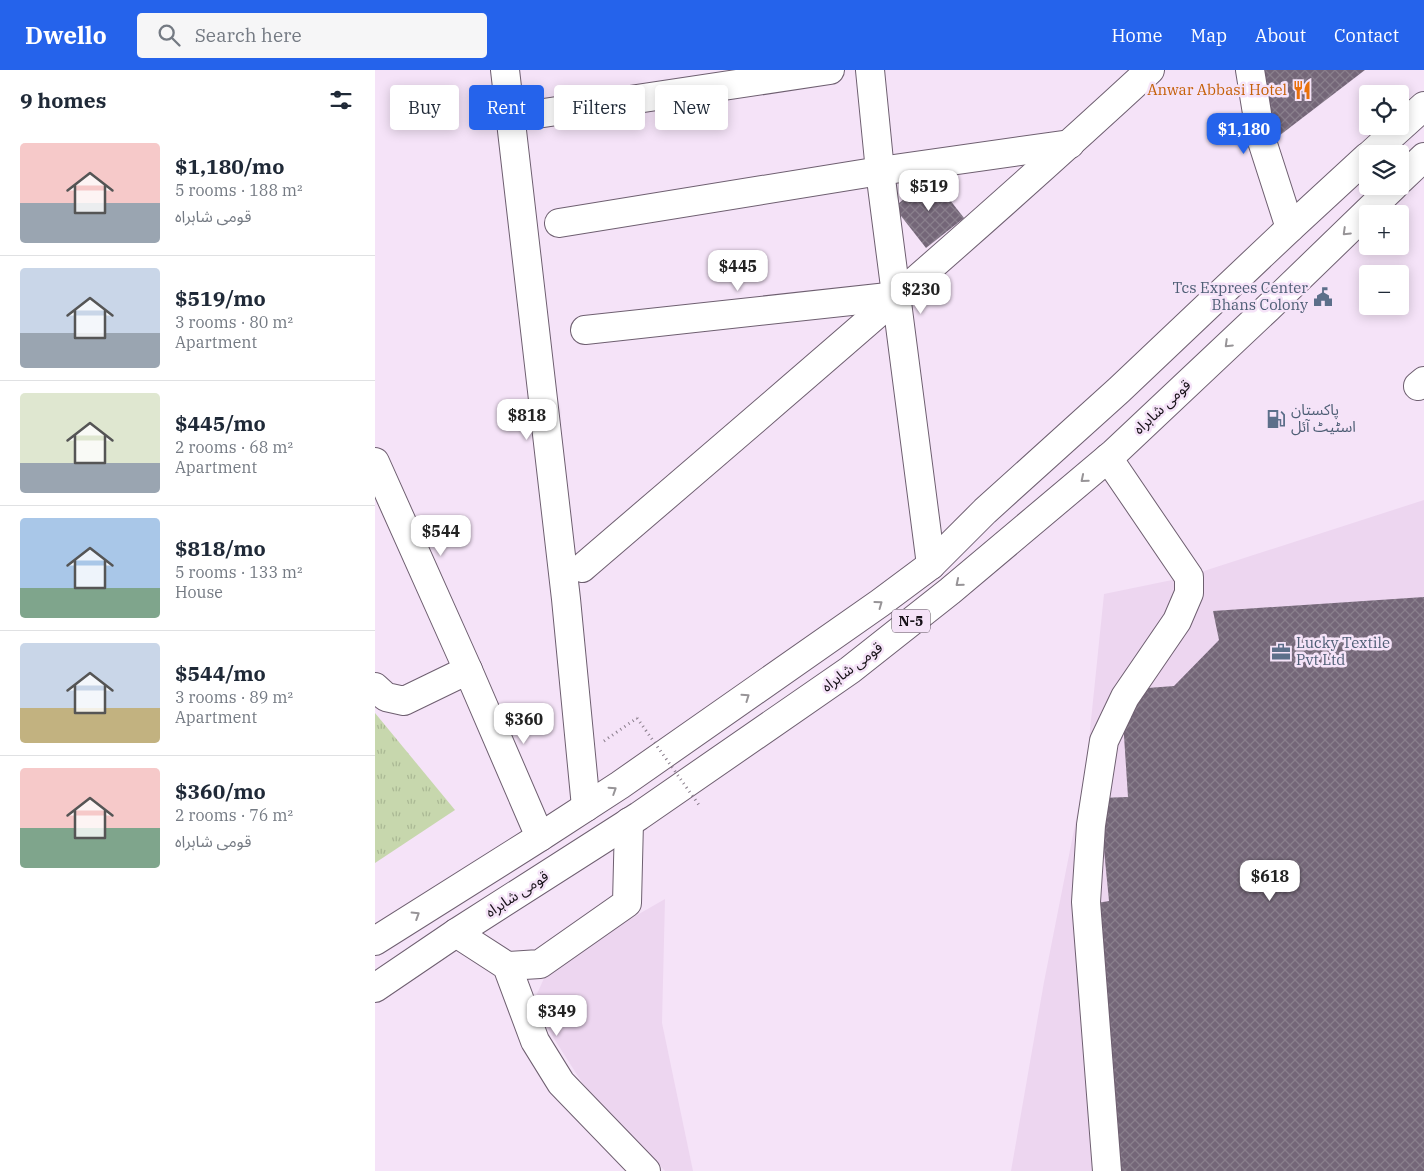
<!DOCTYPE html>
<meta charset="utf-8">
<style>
body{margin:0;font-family:"IBM Plex Serif","Noto Sans Arabic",serif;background:#f6f6f7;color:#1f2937;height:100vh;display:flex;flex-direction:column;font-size:19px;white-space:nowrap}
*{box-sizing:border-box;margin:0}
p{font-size:16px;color:#747a83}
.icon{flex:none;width:28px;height:28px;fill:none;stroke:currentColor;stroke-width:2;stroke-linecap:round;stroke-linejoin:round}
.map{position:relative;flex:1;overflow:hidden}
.sheet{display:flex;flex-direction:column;background:#fff;width:375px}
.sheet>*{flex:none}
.hud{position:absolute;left:15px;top:15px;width:475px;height:45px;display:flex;gap:10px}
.tools{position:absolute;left:984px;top:15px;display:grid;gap:10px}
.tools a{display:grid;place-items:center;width:50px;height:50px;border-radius:5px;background:#fff;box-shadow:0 2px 12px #0003;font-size:25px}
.price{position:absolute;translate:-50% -42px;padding:0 11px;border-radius:10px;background:#fff;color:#222;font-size:16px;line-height:32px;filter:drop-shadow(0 1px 2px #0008)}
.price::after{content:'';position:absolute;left:50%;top:30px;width:15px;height:11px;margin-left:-8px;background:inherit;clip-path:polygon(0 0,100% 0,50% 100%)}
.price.active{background:#2563eb;color:#fff}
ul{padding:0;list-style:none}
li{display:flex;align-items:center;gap:15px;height:125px;padding:0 20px}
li+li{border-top:1px solid #e0e1e3}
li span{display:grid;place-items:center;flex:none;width:140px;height:100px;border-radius:5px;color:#555}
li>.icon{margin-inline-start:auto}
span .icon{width:60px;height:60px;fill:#fffc;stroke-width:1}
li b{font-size:21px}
h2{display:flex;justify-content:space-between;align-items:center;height:60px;padding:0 20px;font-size:21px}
.chip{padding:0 18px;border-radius:5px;background:#fff;box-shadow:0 2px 12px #0003;font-size:18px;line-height:45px}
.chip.active{background:#2563eb;color:#fff}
header{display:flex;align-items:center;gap:30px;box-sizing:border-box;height:70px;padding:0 25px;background:#2563eb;color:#fff}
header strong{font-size:24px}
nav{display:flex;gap:28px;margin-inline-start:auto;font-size:18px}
.search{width:350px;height:45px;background:#f6f6f7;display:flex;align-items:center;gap:12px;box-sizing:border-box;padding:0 18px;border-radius:5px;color:#747a83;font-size:19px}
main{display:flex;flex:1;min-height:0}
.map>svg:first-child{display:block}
.built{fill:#edd6f0}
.grass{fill:url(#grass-tufts)}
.building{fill:url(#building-cross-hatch)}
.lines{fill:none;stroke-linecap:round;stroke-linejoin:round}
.minor-casing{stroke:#6e5f70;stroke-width:30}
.highway-casing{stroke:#6e5f70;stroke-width:30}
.path{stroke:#887c8a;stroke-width:3;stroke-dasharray:1 4;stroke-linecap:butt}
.minor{stroke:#fff;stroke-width:28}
.highway{stroke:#fff;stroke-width:28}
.path-bridge{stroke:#887c8a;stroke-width:3;stroke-dasharray:1 4;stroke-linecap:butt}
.oneway{stroke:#979497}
.labels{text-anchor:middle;stroke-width:5;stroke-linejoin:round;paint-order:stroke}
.shield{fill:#f5e3f8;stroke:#5a505b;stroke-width:1}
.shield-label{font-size:14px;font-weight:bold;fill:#171118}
.food-label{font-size:15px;fill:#c56008;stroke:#f5e3f8;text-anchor:end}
.service-label{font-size:15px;fill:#4e5e75;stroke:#f5e3f8;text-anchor:start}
.street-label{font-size:15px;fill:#171118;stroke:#f5e3f8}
</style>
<header>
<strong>Dwello</strong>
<div class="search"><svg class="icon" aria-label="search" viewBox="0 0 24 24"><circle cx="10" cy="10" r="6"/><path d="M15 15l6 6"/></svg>Search here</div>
<nav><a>Home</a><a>Map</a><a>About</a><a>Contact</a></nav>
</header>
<main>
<section class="sheet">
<h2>9 homes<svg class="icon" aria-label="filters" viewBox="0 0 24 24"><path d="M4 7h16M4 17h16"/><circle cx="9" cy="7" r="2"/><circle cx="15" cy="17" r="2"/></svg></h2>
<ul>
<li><span style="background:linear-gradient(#f6c9c9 60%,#9aa5b1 0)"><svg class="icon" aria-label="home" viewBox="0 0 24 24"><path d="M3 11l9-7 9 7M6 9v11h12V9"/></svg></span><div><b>$1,180/mo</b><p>5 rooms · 188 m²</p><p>قومی شاہراہ</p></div></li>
<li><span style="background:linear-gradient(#c9d6e8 65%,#9aa5b1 0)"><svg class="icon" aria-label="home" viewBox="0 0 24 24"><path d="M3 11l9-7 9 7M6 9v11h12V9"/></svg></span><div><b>$519/mo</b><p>3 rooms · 80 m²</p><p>Apartment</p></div></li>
<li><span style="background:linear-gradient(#dfe7d0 70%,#9aa5b1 0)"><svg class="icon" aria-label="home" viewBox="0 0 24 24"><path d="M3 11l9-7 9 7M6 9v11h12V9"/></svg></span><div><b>$445/mo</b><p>2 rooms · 68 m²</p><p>Apartment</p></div></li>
<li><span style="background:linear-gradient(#a9c7e8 70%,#7fa58c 0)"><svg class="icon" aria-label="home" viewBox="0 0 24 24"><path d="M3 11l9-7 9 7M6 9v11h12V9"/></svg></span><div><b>$818/mo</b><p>5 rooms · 133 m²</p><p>House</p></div></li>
<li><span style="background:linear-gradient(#c9d6e8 65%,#c2b280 0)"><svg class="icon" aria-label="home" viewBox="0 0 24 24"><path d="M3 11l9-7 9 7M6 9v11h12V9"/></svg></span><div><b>$544/mo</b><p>3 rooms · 89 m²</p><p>Apartment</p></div></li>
<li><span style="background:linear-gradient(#f6c9c9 60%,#7fa58c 0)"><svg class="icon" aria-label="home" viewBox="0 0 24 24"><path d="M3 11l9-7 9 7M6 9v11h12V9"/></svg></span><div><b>$360/mo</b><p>2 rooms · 76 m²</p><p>قومی شاہراہ</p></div></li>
</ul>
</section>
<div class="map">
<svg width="1049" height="1101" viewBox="0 0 1049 1101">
<defs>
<pattern id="grass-tufts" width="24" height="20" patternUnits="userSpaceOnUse" patternTransform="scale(1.25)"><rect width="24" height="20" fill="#c7d7ad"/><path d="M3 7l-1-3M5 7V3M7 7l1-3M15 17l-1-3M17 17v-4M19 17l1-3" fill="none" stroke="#aab894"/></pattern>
<pattern id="building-cross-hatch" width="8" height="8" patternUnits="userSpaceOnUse" patternTransform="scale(1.25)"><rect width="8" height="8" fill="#746678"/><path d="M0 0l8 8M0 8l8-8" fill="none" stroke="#897f8c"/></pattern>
</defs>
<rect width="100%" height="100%" fill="#f5e3f8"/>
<g class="built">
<polygon points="1049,430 1049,1101 636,1101 669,912 711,699 729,524 802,509 829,501"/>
<polygon points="290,829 287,953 318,1101 290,1101 208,1014 164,945 161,926 171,904 189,887"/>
</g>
<polygon class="grass" points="0,643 80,740 0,793"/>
<g class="building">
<polygon points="887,0 990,0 896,72"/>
<polygon points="557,107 589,148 551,178 519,137"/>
<polygon points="1049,527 1049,1101 734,1101 710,835 734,831 724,728 753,727 746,620 799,616 844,570 838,541"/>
</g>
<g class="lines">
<g class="minor-casing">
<g id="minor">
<polyline points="130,0 191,529 211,737"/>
<polyline points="495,0 505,101 556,495"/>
<polyline points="875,0 886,68 915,158"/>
<polyline points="162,44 455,0"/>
<polyline points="184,153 505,101 695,74"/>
<polyline points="210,260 522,226"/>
<polyline points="1043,316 1049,311"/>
<polyline points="0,392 93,600 165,767"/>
<path d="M207,498c191,-164 383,-327 568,-498"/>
<polyline points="0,617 11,627 29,631 93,600"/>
<polyline points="81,863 132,896 160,971 186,1013 271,1101"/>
<polyline points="132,896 165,894 252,833 254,752"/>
<polyline points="732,1101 711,832 716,755 729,671 750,627 802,551 814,523 814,507 733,388"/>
</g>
</g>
<g class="highway-casing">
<g id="highway">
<polyline points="996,84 1049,36"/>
<polyline points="1025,110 1049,87"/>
<polyline points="0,871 165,767 245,715 505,533 556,495 610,441 744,320 915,158 992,87"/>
<polyline points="0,918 81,863 264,746 475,600 575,521 739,383 893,238 1019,116"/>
</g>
</g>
<polyline class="path" points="229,671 262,648"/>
<use href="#minor" class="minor"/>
<use href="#highway" class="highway"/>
<polyline class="path-bridge" points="262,648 324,735"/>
</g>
<defs><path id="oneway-chevron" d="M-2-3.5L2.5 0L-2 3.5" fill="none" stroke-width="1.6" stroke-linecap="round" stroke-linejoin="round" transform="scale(1.25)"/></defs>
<g class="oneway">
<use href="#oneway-chevron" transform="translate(971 162) rotate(136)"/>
<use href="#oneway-chevron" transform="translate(853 274) rotate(136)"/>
<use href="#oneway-chevron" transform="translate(709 409) rotate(140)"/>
<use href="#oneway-chevron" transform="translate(584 513) rotate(140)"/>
<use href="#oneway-chevron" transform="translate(504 534) rotate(-36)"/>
<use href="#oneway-chevron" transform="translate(371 627) rotate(-35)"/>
<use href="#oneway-chevron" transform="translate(238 720) rotate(-33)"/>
<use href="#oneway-chevron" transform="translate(41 845) rotate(-32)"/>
</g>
<defs>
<g id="restaurant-bare" transform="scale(1.5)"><path d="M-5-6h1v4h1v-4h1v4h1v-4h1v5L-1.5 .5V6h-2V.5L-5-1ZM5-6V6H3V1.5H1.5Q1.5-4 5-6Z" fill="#e8710a" stroke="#f5e3f8" stroke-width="2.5" paint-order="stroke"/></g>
<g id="civic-bare" transform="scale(1.5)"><path d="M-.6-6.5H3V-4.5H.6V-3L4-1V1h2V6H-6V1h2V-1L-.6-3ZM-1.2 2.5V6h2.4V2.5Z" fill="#5c6f8a" stroke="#f5e3f8" stroke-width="2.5" paint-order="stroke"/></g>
<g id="fuel-bare" transform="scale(1.5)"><path d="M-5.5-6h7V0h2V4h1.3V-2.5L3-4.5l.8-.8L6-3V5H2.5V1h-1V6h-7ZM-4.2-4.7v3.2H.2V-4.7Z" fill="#5c6f8a" stroke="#f5e3f8" stroke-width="2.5" paint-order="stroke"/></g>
<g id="office-bare" transform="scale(1.5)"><path d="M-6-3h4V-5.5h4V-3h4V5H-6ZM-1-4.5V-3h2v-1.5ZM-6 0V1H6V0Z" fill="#5c6f8a" stroke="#f5e3f8" stroke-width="2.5" paint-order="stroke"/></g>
</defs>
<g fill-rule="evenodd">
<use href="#restaurant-bare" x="927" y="20"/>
<use href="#civic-bare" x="948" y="227"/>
<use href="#fuel-bare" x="901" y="349"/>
<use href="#office-bare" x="906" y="582"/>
</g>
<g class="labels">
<rect class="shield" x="517" y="539.5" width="38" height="23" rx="4"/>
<g class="shield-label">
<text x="536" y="556">N-5</text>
</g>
<g class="food-label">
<text x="912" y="25">Anwar Abbasi Hotel</text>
</g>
<g class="service-label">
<text x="933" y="223" text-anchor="end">Tcs Exprees Center<tspan x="933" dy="17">Bhans Colony</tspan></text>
<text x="916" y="345">پاکستان<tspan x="916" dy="17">اسٹیٹ آئل</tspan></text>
<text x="921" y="578">Lucky Textile<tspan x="921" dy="17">Pvt Ltd</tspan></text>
</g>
<g class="street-label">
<text transform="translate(787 337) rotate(-43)" y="5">قومی شاہراہ</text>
<text transform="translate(477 597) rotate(-37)" y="5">قومی شاہراہ</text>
<text transform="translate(142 824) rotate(-33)" y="5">قومی شاہراہ</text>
</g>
</g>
</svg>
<div class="tools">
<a><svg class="icon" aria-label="locate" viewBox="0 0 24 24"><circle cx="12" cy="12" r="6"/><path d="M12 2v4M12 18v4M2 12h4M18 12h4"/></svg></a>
<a><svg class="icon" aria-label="layers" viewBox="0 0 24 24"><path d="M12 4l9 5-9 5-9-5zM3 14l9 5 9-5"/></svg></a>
<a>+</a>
<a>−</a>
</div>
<b class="price active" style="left:869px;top:85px">$1,180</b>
<b class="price" style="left:554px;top:142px">$519</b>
<b class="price" style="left:363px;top:222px">$445</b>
<b class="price" style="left:546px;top:245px">$230</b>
<b class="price" style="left:152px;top:371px">$818</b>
<b class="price" style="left:66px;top:487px">$544</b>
<b class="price" style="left:149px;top:675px">$360</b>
<b class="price" style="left:895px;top:832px">$618</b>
<b class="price" style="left:182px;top:967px">$349</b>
<div class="hud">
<a class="chip">Buy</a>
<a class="chip active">Rent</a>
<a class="chip">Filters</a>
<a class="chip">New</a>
</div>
</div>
</main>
